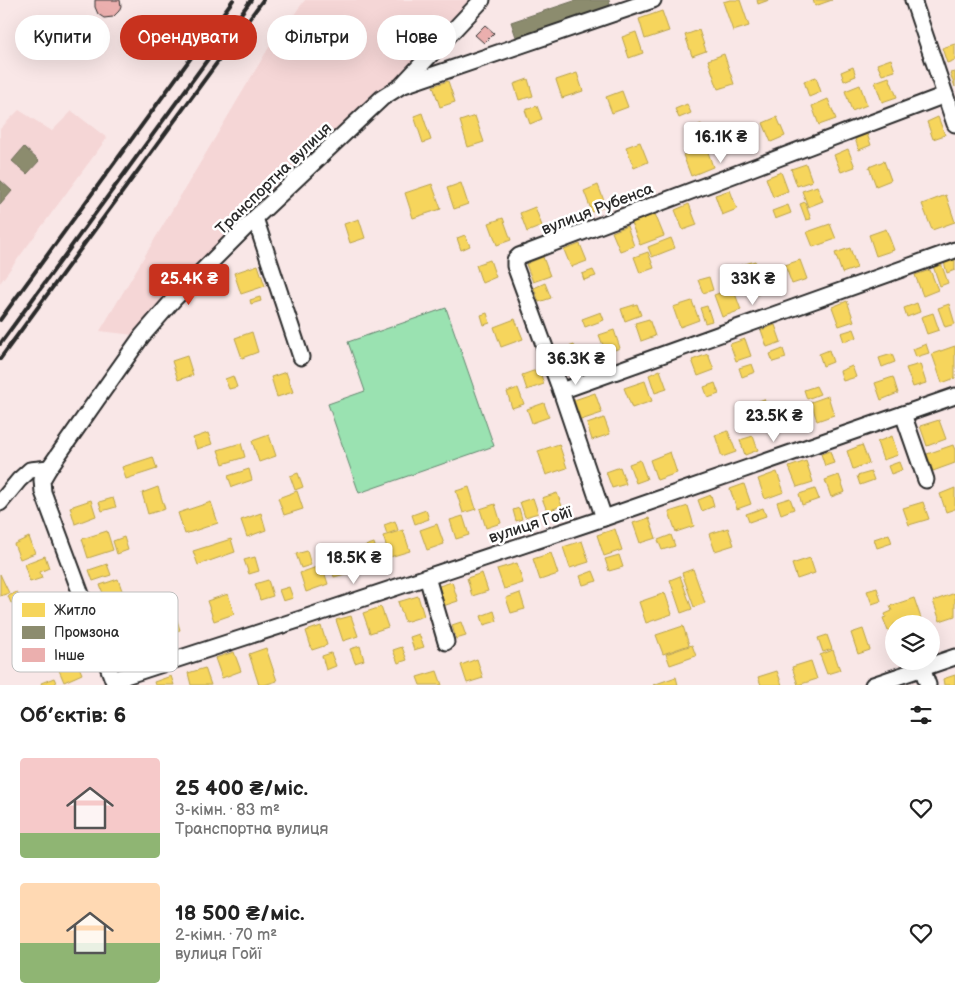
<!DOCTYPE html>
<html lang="uk">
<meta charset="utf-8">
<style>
body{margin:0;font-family:"Balsamiq Sans",sans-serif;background:#f2f2f2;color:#222;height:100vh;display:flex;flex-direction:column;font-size:19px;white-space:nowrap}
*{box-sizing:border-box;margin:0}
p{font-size:16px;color:#767676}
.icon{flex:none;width:28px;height:28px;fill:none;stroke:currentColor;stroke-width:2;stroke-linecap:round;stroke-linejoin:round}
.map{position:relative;height:685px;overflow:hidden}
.sheet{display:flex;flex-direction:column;background:#fff;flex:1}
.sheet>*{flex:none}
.guide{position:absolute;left:15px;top:15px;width:500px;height:45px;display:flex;gap:10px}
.buttons{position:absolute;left:885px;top:615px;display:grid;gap:10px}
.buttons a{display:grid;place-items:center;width:55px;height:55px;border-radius:50%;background:#fff;box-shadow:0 5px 20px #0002;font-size:25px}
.price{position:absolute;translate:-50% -42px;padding:0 11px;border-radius:5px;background:#fff;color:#222;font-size:16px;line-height:32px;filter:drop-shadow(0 1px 2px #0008)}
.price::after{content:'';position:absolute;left:50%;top:30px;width:15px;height:11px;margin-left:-8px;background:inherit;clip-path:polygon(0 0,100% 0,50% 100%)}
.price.on{background:#c8321e;color:#fff}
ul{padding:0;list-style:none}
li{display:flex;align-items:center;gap:15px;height:125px;padding:0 20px}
li span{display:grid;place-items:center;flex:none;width:140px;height:100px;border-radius:5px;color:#555}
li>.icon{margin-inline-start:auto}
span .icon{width:60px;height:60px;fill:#fffc;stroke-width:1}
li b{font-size:21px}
h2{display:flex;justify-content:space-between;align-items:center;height:60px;padding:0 20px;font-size:21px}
.pill{padding:0 18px;border-radius:22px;background:#fff;box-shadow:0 5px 20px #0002;font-size:18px;line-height:45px}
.pill.on{background:#c8321e;color:#fff}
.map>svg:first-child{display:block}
.built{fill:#f5d6d6}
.green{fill:#9ae2b1;stroke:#62866e}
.homes{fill:#f6d55c;stroke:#b9a24d}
.industry{fill:#8c8c6e;stroke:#6f6f5a}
.building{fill:#ebafae;stroke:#2b2b2b}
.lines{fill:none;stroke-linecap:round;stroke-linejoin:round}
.minor-casing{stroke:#2b2b2b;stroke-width:19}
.minor{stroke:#fff;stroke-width:15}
.rail{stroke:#2b2b2b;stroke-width:4}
.labels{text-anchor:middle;stroke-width:5;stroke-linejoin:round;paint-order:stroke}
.street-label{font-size:16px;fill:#2b2b2b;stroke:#fff}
.key{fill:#fff;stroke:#bfbfbf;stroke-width:1}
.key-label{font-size:14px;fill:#2b2b2b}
</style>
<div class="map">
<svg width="955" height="685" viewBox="0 0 955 685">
<rect width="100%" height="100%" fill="#f9e7e7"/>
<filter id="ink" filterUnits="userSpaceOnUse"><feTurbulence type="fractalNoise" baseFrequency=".02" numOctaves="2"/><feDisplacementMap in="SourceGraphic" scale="10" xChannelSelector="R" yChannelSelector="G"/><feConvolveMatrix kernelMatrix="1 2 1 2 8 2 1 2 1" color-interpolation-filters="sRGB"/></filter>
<g filter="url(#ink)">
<g class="built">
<polygon points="305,0 482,0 142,336 100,331 268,49"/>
<polygon points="19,110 52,131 72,111 107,138 0,283 0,129"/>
</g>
<polygon class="green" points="446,308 494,446 359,493 328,404 365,391 348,342"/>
<g class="homes">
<polygon points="730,0 740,0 749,26 733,31 723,2"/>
<polygon points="757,0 769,0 758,4"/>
<polygon points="813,0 832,0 815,6"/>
<polygon points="662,11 669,31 645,39 639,19"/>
<polygon points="699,30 706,51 692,56 685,35"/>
<polygon points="636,32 643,53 629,58 622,37"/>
<polygon points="955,44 955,60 947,63 942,48"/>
<polygon points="724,54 734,84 718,89 708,60"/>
<polygon points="891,59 895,71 882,75 877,64"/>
<polygon points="853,67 856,76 844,81 841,72"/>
<polygon points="955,72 955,87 950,73"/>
<polygon points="577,73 583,91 562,98 556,80"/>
<polygon points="816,77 821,92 809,97 804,81"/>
<polygon points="889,77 897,97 882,102 875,82"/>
<polygon points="528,79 533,96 519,100 514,84"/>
<polygon points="448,81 455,102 440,107 433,86"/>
<polygon points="860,85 867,105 852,111 845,91"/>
<polygon points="622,91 628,107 612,113 606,97"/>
<polygon points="828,99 836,119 819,125 812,106"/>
<polygon points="687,104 691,113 679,118 675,109"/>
<polygon points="537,106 542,119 530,124 525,110"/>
<polygon points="422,113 431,140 423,143 414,116"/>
<polygon points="475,116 484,142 468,147 460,121"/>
<polygon points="777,117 785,136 771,142 763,123"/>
<polygon points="938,117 945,135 933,139 927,122"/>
<polygon points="701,124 708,141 691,148 685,131"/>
<polygon points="867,134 871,145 859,150 855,139"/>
<polygon points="640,142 648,162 634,168 626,147"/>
<polygon points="706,146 713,167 691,176 683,155"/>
<polygon points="848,149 855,167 841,172 834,155"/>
<polygon points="884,161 891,180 876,186 869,167"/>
<polygon points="806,164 812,181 797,186 791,169"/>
<polygon points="781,172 788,191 773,197 766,178"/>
<polygon points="461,183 468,204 454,209 447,188"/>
<polygon points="432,184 441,209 413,218 405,193"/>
<polygon points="598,185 606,206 592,212 584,191"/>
<polygon points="817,186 823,201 808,207 802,191"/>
<polygon points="730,190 737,209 722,215 715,195"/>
<polygon points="946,195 955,222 932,230 922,204"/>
<polygon points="805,202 811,219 806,220 800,204"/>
<polygon points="689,204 697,225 683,230 675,210"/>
<polygon points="788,205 791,213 775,219 772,211"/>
<polygon points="535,207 542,226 527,232 520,213"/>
<polygon points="655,214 664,236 640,245 631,223"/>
<polygon points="503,218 511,240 497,245 489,223"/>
<polygon points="359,219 365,238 350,243 344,224"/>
<polygon points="830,224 836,239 813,247 807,232"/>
<polygon points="627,226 634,246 620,251 612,232"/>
<polygon points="886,229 894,250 876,256 869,235"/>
<polygon points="465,235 470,246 461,250 457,238"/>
<polygon points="671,238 675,248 652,257 648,247"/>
<polygon points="580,244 587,261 571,267 564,250"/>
<polygon points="850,248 857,268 842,273 835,253"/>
<polygon points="648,252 654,268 640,273 634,257"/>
<polygon points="543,257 550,276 533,282 526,264"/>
<polygon points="955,258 955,270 947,273 944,262"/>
<polygon points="490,260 496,277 482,283 476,265"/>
<polygon points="800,260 807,279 792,284 785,265"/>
<polygon points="755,261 759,273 746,278 742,265"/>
<polygon points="941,263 948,283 940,286 933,266"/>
<polygon points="258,265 265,286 241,294 234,273"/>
<polygon points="593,270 596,276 584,280 582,274"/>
<polygon points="930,270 938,290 923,296 915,275"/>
<polygon points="763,273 769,290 756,295 750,278"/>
<polygon points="709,277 713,290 703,293 698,280"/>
<polygon points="545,283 551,298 539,302 534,288"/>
<polygon points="733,288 741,310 722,317 714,295"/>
<polygon points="260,297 261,301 251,304 250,300"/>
<polygon points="692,301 699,320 680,327 673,307"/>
<polygon points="847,301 854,321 839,326 832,307"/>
<polygon points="917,303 920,312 907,317 904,308"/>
<polygon points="637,304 641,315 625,321 621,309"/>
<polygon points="949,304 955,324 945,327 938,308"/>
<polygon points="707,306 712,321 705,323 700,308"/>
<polygon points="601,312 604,320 585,327 582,319"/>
<polygon points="487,313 490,323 484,325 481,315"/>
<polygon points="933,313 939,330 927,334 921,317"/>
<polygon points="515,319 523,339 501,347 494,327"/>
<polygon points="649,319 655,336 641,341 635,323"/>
<polygon points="775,325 781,342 767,347 761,330"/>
<polygon points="854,329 857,337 844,342 841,333"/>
<polygon points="614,330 620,348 606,353 599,335"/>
<polygon points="252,332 258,352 242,358 235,338"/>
<polygon points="745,339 751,356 736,361 730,344"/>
<polygon points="926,344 929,353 916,357 913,349"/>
<polygon points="574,345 581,363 566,368 560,350"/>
<polygon points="955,346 955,378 942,383 932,354"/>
<polygon points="783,349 786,358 773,362 770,354"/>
<polygon points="829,350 833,362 823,366 819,354"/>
<polygon points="708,354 714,370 698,376 692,360"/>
<polygon points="892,354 895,362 882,367 879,358"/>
<polygon points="187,356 193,375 178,380 172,361"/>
<polygon points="752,364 755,372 742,377 739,368"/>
<polygon points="920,364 926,383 913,387 906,368"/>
<polygon points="852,366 856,377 843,381 840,371"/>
<polygon points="539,369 544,384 527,390 522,375"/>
<polygon points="660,370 667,389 655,393 649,375"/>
<polygon points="286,372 293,392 277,397 271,377"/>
<polygon points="233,376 237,387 229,389 225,379"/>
<polygon points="893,377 898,393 881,400 875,383"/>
<polygon points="645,381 652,401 632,408 624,388"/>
<polygon points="715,383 719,394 708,398 704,387"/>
<polygon points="816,386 820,394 807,399 804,390"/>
<polygon points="518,388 524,404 512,408 507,392"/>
<polygon points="595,393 602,413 581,420 574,400"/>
<polygon points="828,396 834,415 817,421 811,402"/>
<polygon points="764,399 768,410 758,413 754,403"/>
<polygon points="544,403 549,417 532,423 527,409"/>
<polygon points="774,415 780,432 770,435 764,419"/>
<polygon points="604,418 610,434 592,440 587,424"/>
<polygon points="939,420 946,439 927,446 920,426"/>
<polygon points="728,431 736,452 722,457 715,435"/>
<polygon points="208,433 212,444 197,449 193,438"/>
<polygon points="269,435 276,456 259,462 252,441"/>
<polygon points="753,436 758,450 745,455 740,440"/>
<polygon points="892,436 898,455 883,460 877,442"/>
<polygon points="241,443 245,457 223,464 218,450"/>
<polygon points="559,444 567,468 546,475 538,451"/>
<polygon points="862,445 869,463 853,469 847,451"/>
<polygon points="953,445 955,450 955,463 933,471 927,454"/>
<polygon points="830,451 834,463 825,466 821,454"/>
<polygon points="670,452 677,473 657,480 650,460"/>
<polygon points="153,457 157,469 126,479 122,467"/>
<polygon points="640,460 647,479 636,483 629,464"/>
<polygon points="806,461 813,482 797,487 789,467"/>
<polygon points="899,462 902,470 891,474 888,466"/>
<polygon points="620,467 626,484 612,488 606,472"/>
<polygon points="249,469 252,480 232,487 228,476"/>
<polygon points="777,472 784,492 765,499 758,479"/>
<polygon points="871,472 874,480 860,485 857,476"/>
<polygon points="298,473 303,487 295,490 290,476"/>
<polygon points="839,475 845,492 831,497 825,480"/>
<polygon points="744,484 751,504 737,509 730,489"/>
<polygon points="158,487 165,509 148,514 142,493"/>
<polygon points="469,487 476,509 463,513 456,491"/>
<polygon points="955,488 955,509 946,512 940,494"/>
<polygon points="815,489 819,499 802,505 799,494"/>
<polygon points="297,491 303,509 284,515 278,498"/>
<polygon points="557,493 562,506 547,511 542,498"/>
<polygon points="711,495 714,506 702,511 698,500"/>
<polygon points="113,498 116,507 102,511 99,502"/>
<polygon points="533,498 538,513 525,517 520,502"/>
<polygon points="790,498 794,509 781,514 777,502"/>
<polygon points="91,500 96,516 75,524 70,507"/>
<polygon points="211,502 218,523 185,534 178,513"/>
<polygon points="923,502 929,519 909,525 903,508"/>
<polygon points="495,504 501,523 486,528 480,509"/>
<polygon points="688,506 694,526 676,532 669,512"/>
<polygon points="519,508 522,519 516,521 513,510"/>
<polygon points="763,508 766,516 749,522 746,514"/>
<polygon points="426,510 429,519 415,524 412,515"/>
<polygon points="261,513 266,530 247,537 241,520"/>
<polygon points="463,516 469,535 456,539 450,520"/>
<polygon points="649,518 656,538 640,543 633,523"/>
<polygon points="395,521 398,530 387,534 384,525"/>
<polygon points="437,524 444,544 427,550 420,530"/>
<polygon points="728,528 734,545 715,551 709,534"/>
<polygon points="615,529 622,550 604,556 597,535"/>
<polygon points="403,530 410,551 390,557 383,536"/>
<polygon points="107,531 113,550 88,558 82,539"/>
<polygon points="889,534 892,543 877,548 874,539"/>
<polygon points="671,535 675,546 662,550 658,540"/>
<polygon points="29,537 35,553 20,559 14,544"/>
<polygon points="124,537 128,550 117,554 113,541"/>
<polygon points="231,539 235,552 198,565 193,551"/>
<polygon points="582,541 589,562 570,568 563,547"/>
<polygon points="374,543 382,568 365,573 356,549"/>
<polygon points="307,551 311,565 301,568 296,554"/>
<polygon points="551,553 558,574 540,580 533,559"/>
<polygon points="343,554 349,573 334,577 328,559"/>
<polygon points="619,555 623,567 609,571 605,559"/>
<polygon points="45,556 49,568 40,572 42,578 30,582 24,564"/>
<polygon points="255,557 259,571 249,574 244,560"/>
<polygon points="810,558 815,573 797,579 792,564"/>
<polygon points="517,563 523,583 504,589 497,569"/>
<polygon points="107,564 111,575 93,581 89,570"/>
<polygon points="322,565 328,584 306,592 300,573"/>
<polygon points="693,569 705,603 694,607 682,573"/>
<polygon points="593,571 597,581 583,585 580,576"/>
<polygon points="482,573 488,591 472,596 467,578"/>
<polygon points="0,574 9,593 0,596"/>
<polygon points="680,576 692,609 681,613 670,580"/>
<polygon points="118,579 124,596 106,602 100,585"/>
<polygon points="268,580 273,596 260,600 255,584"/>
<polygon points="452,582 458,601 443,606 436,587"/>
<polygon points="289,587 293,598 283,601 279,590"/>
<polygon points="877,588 881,601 872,604 867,591"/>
<polygon points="17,592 20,599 11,603 8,596"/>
<polygon points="520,593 525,609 511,613 506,598"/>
<polygon points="665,593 672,614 646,623 639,602"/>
<polygon points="955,593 955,616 940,621 933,601"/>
<polygon points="228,594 234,614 214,621 207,601"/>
<polygon points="418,596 424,616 405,622 398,602"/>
<polygon points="914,598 923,624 894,624 894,636 892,630 888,631 883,618 886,617 885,614 892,611 890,606"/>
<polygon points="173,607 180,630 163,635 156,612"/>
<polygon points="381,607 388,627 370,633 363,613"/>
<polygon points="494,611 497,621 484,625 481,616"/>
<polygon points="351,616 358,636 343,641 336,620"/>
<polygon points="461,622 466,636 456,639 452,625"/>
<polygon points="321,626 327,645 312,650 306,631"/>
<polygon points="683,626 689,645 663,654 656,635"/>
<polygon points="863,629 870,650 858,654 851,633"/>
<polygon points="419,634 424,647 414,650 410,637"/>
<polygon points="827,635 832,649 823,652 818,638"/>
<polygon points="692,645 696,656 670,665 666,654"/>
<polygon points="360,646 364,660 355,663 350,649"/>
<polygon points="402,647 407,660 398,663 393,650"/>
<polygon points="266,648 277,681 264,685 259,685 249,654"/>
<polygon points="833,650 840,670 827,674 820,655"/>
<polygon points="234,652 241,671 222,678 215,658"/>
<polygon points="331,653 336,666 326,670 322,656"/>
<polygon points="74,655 82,674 64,682 56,663"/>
<polygon points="477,659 483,678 467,683 461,665"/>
<polygon points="811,661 817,679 798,685 792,667"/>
<polygon points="205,668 211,685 191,685 188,673"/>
<polygon points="437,671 442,685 420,685 417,677"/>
<polygon points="777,671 782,685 761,685 758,677"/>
<polygon points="955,675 955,685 944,685 943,679"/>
<polygon points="171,676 174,685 155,685 154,682"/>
<polygon points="676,677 678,685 653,685"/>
<polygon points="54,678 57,685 42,685 41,683"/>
</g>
<g class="industry">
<polygon points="577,0 609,0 610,5 516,37 511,22"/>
<polygon points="24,147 39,161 27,174 12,161"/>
<polygon points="0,180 12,191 0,205"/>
</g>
<g class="building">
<polygon points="95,0 120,0 121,6 119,11 113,17 104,18 98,14 95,7"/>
<polygon points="485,25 494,33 484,43 475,35"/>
<circle cx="80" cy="41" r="13"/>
</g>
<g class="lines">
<g class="minor-casing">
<g id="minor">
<polyline points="482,0 401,86 382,98 255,218 174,299 142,336 98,398 49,468 42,480 43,492 113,680 307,617 604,518 955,396"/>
<polyline points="913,0 955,124"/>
<polyline points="404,85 653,0"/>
<polyline points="255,218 301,357"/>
<polyline points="561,391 955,250"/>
<polyline points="903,414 926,480"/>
<polyline points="0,503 19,480 30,470 49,468"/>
<polyline points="604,518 561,391 515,266 515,260 519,256 945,95"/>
<polyline points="427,577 446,642"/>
<polyline points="922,668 928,685"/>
<polyline points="873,685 955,657"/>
</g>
</g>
<use href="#minor" class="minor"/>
<g class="rail">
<polyline points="0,320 233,0"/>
<polyline points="0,344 251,0"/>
<polyline points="0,359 263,0"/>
</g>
</g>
</g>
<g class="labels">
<g class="street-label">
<text transform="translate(273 178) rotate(-44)" y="6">Транспортна вулиця</text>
<text transform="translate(597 208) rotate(-21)" y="6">вулиця Рубенса</text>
<text transform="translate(530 524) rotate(-18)" y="6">вулиця Гойї</text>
</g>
</g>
<rect x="12" y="592" width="166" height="80" rx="8" class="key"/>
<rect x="22" y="603" width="23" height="14" fill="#f6d55c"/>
<rect x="22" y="626" width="23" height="13" fill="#8c8c6e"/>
<rect x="22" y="648" width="23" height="14" fill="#ebafae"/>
<g class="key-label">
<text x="54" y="615">Житло</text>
<text x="54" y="637">Промзона</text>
<text x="54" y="660">Інше</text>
</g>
</svg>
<div class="buttons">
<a><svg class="icon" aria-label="layers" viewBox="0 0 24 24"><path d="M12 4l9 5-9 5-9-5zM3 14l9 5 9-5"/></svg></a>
</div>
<b class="price" style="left:721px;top:164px">16.1K ₴</b>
<b class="price on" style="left:189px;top:306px">25.4K ₴</b>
<b class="price" style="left:753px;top:306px">33K ₴</b>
<b class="price" style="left:576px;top:386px">36.3K ₴</b>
<b class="price" style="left:774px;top:443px">23.5K ₴</b>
<b class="price" style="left:354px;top:585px">18.5K ₴</b>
<div class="guide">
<a class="pill">Купити</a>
<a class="pill on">Орендувати</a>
<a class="pill">Фільтри</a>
<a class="pill">Нове</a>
</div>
</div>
<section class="sheet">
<h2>Об’єктів: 6<svg class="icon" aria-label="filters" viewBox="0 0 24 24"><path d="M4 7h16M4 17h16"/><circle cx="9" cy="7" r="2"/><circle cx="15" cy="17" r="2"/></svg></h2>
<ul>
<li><span style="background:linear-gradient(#f6c9c9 75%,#8fb573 0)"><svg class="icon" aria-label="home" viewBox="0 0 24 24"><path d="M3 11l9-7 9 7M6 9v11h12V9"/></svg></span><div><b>25 400 ₴/міс.</b><p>3-кімн. · 83 m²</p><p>Транспортна вулиця</p></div><svg class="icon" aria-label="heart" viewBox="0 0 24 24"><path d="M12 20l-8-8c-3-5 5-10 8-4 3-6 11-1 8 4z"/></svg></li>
<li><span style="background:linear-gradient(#ffd9b3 60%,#8fb573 0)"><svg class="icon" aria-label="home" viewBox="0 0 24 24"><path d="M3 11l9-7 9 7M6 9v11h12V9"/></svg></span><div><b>18 500 ₴/міс.</b><p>2-кімн. · 70 m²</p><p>вулиця Гойї</p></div><svg class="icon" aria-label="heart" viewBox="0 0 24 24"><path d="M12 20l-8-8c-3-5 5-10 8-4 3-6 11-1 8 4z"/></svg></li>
</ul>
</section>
